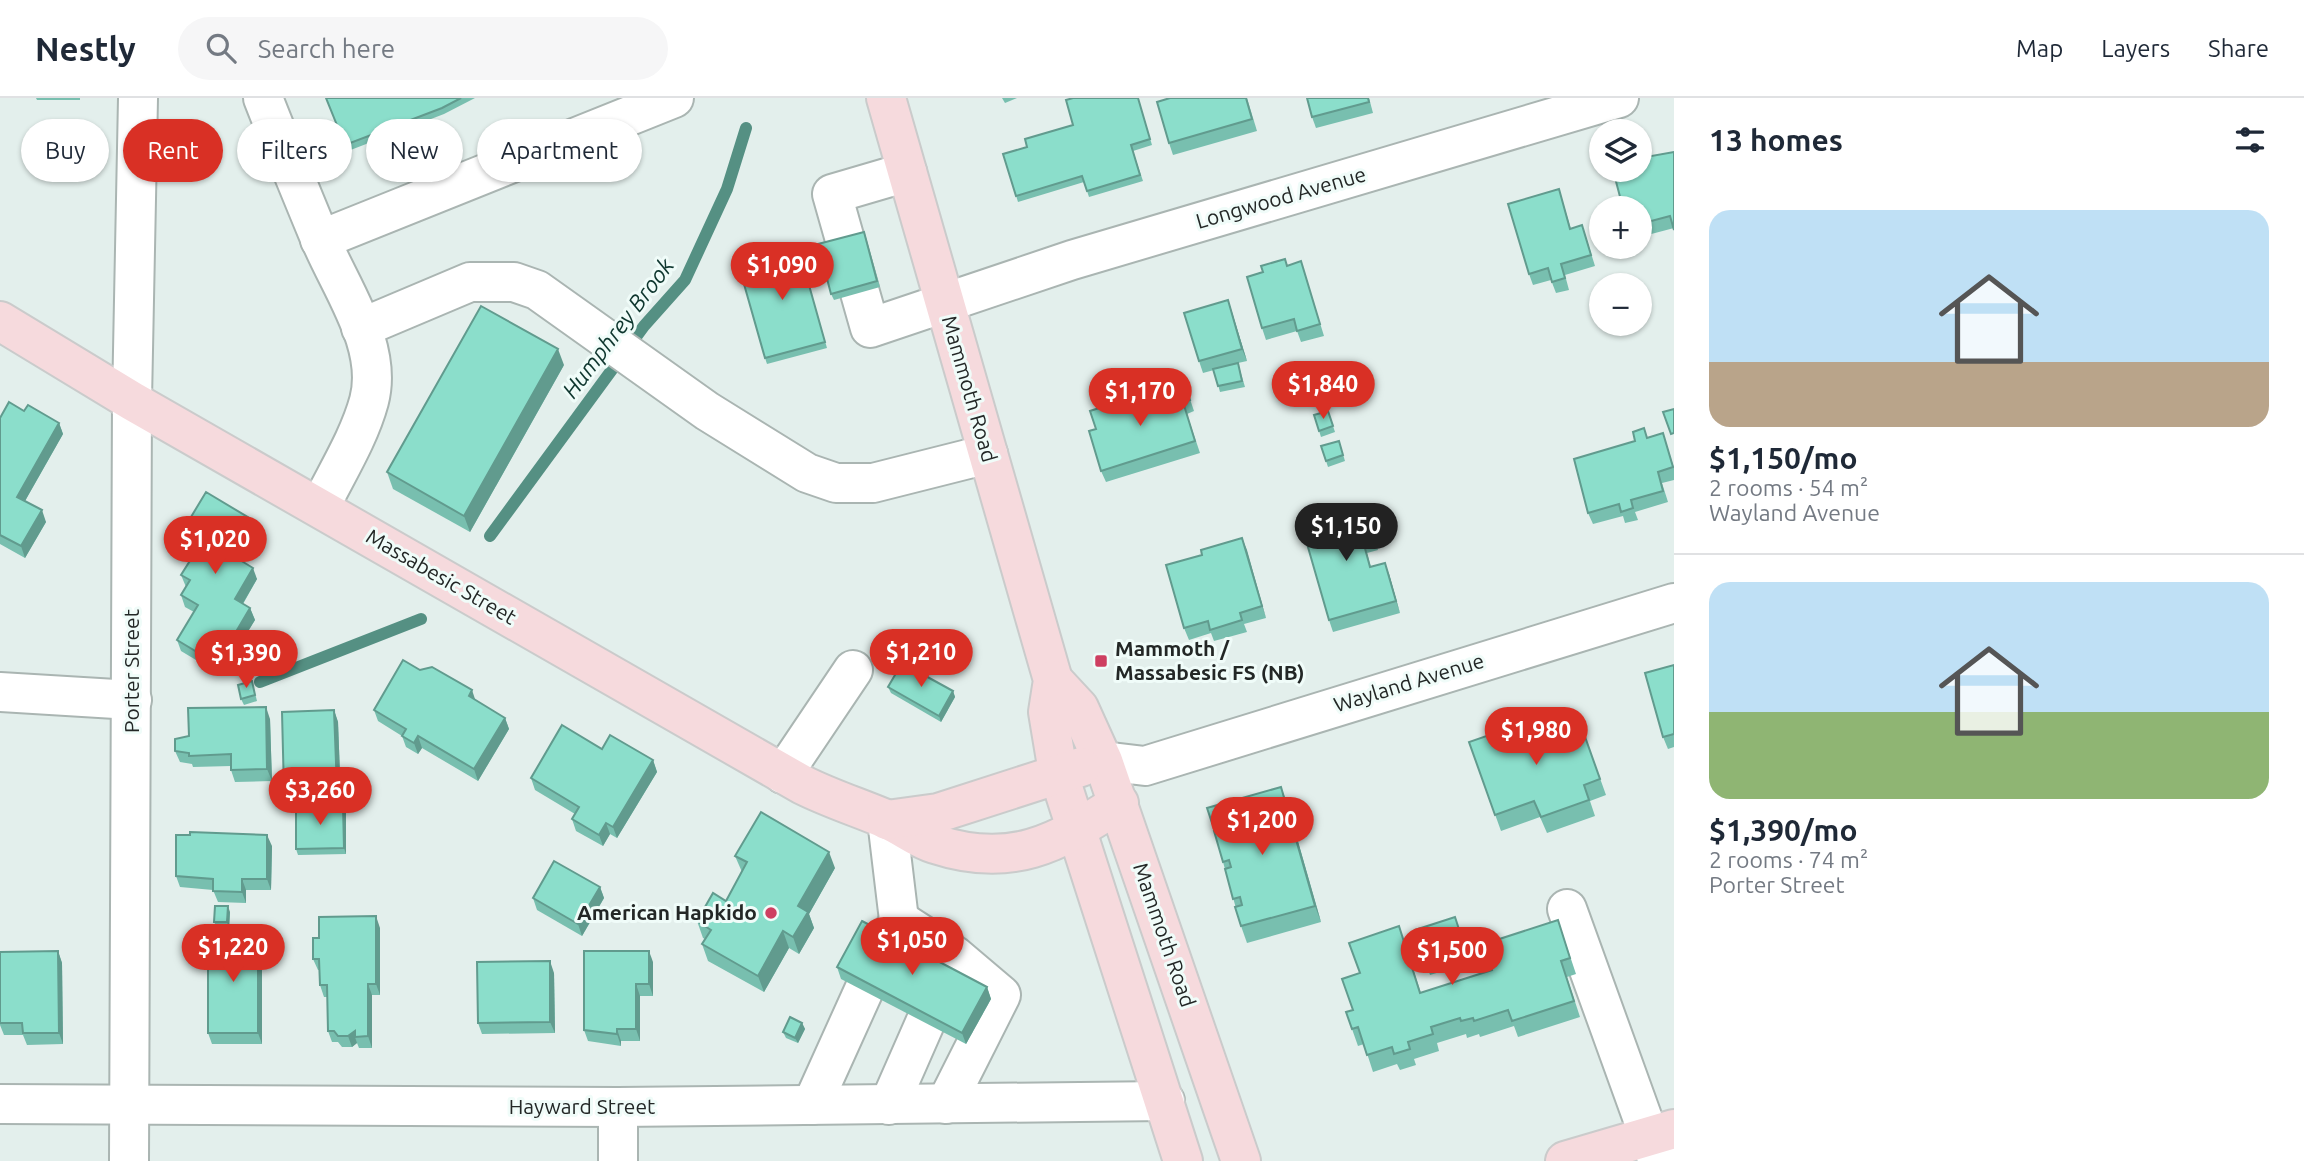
<!DOCTYPE html>
<meta charset="utf-8">
<style>
body{margin:0;font-family:Ubuntu,sans-serif;background:#f6f6f7;color:#1f2937;height:100vh;display:flex;flex-direction:column;font-size:26px;white-space:nowrap}
*{box-sizing:border-box;margin:0}
p{font-size:23px;color:#747a83}
.icon{flex:none;width:38px;height:38px;fill:none;stroke:currentColor;stroke-width:2;stroke-linecap:round;stroke-linejoin:round}
.map{position:relative;flex:1;overflow:hidden}
.details{display:flex;flex-direction:column;background:#fff;width:630px}
.details>*{flex:none}
.guide{position:absolute;left:21px;top:21px;width:665px;height:63px;display:flex;gap:14px}
.controls{position:absolute;left:1589px;top:21px;display:grid;gap:14px}
.controls a{display:grid;place-items:center;width:63px;height:63px;border-radius:50%;background:#fff;box-shadow:0 2px 5px #0004;font-size:35px}
.price{position:absolute;translate:-50% -60px;padding:0 16px;border-radius:24px;background:#d93025;color:#fff;font-size:23px;line-height:46px;filter:drop-shadow(0 2px 4px #0008)}
.price::after{content:'';position:absolute;left:50%;top:42px;width:21px;height:16px;margin-left:-10px;background:inherit;clip-path:polygon(0 0,100% 0,50% 100%)}
.price.selected{background:#222;color:#fff}
ul{padding:0;list-style:none}
li{display:grid;align-content:center;gap:14px;height:371px;padding:0 35px}
li+li{border-top:2px solid #e0e1e3}
li span{display:grid;place-items:center;height:217px;border-radius:21px;color:#555}
li>.icon{margin-inline-start:auto}
span .icon{width:126px;height:126px;fill:#fffc;stroke-width:1}
li b{font-size:30px}
h2{display:flex;justify-content:space-between;align-items:center;height:84px;padding:0 35px;font-size:30px}
.chip{padding:0 24px;border-radius:32px;background:#fff;box-shadow:0 2px 5px #0004;font-size:24px;line-height:63px}
.chip.selected{background:#d93025;color:#fff}
header{display:flex;align-items:center;gap:42px;box-sizing:border-box;height:98px;padding:0 35px;background:#fff;border-bottom:2px solid #e0e1e3}
header strong{font-size:33px}
nav{display:flex;gap:38px;margin-inline-start:auto;font-size:24px}
.search{width:490px;height:63px;background:#f6f6f7;display:flex;align-items:center;gap:18px;box-sizing:border-box;padding:0 24px;border-radius:38px;color:#747a83;font-size:26px}
main{display:flex;flex:1;min-height:0}
.map>svg:first-child{display:block}
.lines{fill:none;stroke-linecap:round;stroke-linejoin:round}
.stream{stroke:#559083;stroke-width:12}
.minor-casing{stroke:#aab5b2;stroke-width:42}
.major-casing{stroke:#cacbcb;stroke-width:42}
.minor{stroke:#fff;stroke-width:38}
.major{stroke:#f6dadd;stroke-width:38}
.wall{fill:#78bfaf}
.shaded-wall{fill:#619b8e}
.building{fill:#8bdecb;stroke:#619b8e;stroke-width:2}
.poi-dot{fill:#ce3f61;stroke:#f0fcf9;stroke-width:2.5}
.labels{text-anchor:middle;stroke-width:6;stroke-linejoin:round;paint-order:stroke}
.street-label{font-size:21px;fill:#232726;stroke:#f0fcf9}
.poi-label{font-size:21px;font-weight:bold;fill:#232726;stroke:#f0fcf9;text-anchor:start}
.water-label{font-size:23px;font-style:italic;fill:#0e362e;stroke:#f0fcf9}
</style>
<header>
<strong>Nestly</strong>
<div class="search"><svg class="icon" aria-label="search" viewBox="0 0 24 24"><circle cx="10" cy="10" r="6"/><path d="M15 15l6 6"/></svg>Search here</div>
<nav><a>Map</a><a>Layers</a><a>Share</a></nav>
</header>
<main>
<div class="map">
<svg width="1674" height="1063" viewBox="0 0 1674 1063">
<rect width="100%" height="100%" fill="#e3efec"/>
<g class="lines">
<g class="stream">
<polyline points="490,438 644,228 685,182 727,91 746,30"/>
<polyline points="260,584 421,521"/>
</g>
<g class="minor-casing">
<g id="minor">
<path d="M263,0c18,46 37,92 56,138 20,50 65,109 50,165 -10,37 -33,73 -49,106"/>
<polyline points="907,74 832,96 870,230 1072,162 1619,0"/>
<polyline points="320,142 674,0"/>
<polyline points="361,230 470,184 514,184 537,192 707,313 807,375 836,385 873,385 988,356"/>
<polyline points="0,594 132,602"/>
<polyline points="1103,663 1145,668 1674,505"/>
<polyline points="783,676 853,572"/>
<polyline points="887,722 899,822 887,846"/>
<polyline points="1567,811 1658,1063"/>
<polyline points="899,822 955,858 1001,897 946,1006"/>
<polyline points="0,1006 618,1009 1165,1003"/>
<polyline points="812,1007 864,892"/>
<polyline points="889,1007 925,925"/>
<polyline points="618,1009 618,1063"/>
<polyline points="129,1063 132,303 138,0"/>
</g>
</g>
<g class="major-casing">
<g id="major">
<polyline points="886,0 1053,582 1048,614 1058,674 1183,1063"/>
<path d="M0,223l132,80 671,384c28,14 57,23 85,35 16,7 30,19 47,24 76,25 121,0 184,-41"/>
<polyline points="1053,582 1079,610 1103,663 1241,1063"/>
<polyline points="887,722 938,715 1081,669"/>
<polyline points="1565,1063 1674,1031"/>
</g>
</g>
<use href="#minor" class="minor"/>
<use href="#major" class="major"/>
</g>
<g class="wall">
<polygon points="36,0 80,0 80,2 37,2"/>
<polygon points="326,0 475,0 444,16 348,53"/>
<polygon points="1002,0 1017,0 1005,5"/>
<polygon points="1138,0 1152,47 1133,53 1143,83 1089,99 1084,84 1018,104 1003,56 1027,49 1073,27"/>
<polygon points="1170,0 1247,0 1257,33 1173,57 1169,45"/>
<polygon points="1369,0 1373,15 1316,30 1312,19"/>
<polygon points="1674,54 1674,130 1640,139 1640,72"/>
<polygon points="1559,91 1571,131 1586,139 1595,168 1565,177 1569,192 1556,195 1551,182 1533,187 1529,176"/>
<polygon points="866,140 880,189 834,202 831,196"/>
<polygon points="798,148 827,250 767,266 765,260"/>
<polygon points="1285,161 1288,168 1301,163 1324,238 1301,244 1297,233 1266,242 1262,230 1263,174"/>
<polygon points="1228,202 1247,263 1238,265 1245,289 1220,294 1214,272 1203,275 1199,263"/>
<polygon points="564,267 470,434 393,391 387,374"/>
<polygon points="1186,289 1194,313 1187,316 1200,355 1106,384 1101,373 1096,331 1148,301"/>
<polygon points="24,313 59,325 63,336 25,403 46,424 25,460 0,446 0,320"/>
<polygon points="1328,313 1335,334 1321,339 1314,317"/>
<polygon points="1663,335 1674,370 1674,382 1662,385 1668,404 1635,414 1638,422 1625,425 1623,418 1593,426 1588,415 1635,343"/>
<polygon points="1339,343 1345,363 1328,369 1321,348"/>
<polygon points="1364,407 1378,452 1367,455 1371,469 1389,476 1400,515 1333,534 1329,522"/>
<polygon points="260,435 243,464 257,481 243,506 250,510 255,522 221,577 181,553 177,542 194,514 185,509 181,497 186,489 181,477 194,457 183,451 179,439"/>
<polygon points="1242,440 1266,520 1244,526 1247,534 1214,543 1211,535 1189,542 1184,530 1202,457"/>
<polygon points="1674,567 1674,649 1668,651 1663,639"/>
<polygon points="420,572 475,602 505,620 509,631 478,683 422,650 418,656 406,649 402,638 378,623 374,612"/>
<polygon points="252,583 257,603 244,607 241,601"/>
<polygon points="888,589 953,593 955,599 941,624 891,595"/>
<polygon points="334,612 338,624 341,703 288,704 284,693"/>
<polygon points="1578,619 1606,697 1590,703 1595,718 1547,735 1540,719 1501,733 1469,644 1537,633"/>
<polygon points="270,621 272,683 235,684 231,672 231,668 193,669 192,666 180,664 175,653"/>
<polygon points="602,651 653,662 657,674 617,740 610,736 603,748 576,733 572,721 575,716 535,692 531,680"/>
<polygon points="1287,705 1321,824 1247,845 1241,828 1212,725"/>
<polygon points="346,714 346,756 298,757 296,751"/>
<polygon points="272,748 271,792 246,792 246,805 218,804 213,792 180,789 176,778"/>
<polygon points="735,758 835,770 809,816 814,830 799,856 789,850 764,894 708,863 702,846 705,841 703,840 697,823 726,803 742,774"/>
<polygon points="600,789 604,800 582,838 537,812 533,800"/>
<polygon points="230,814 229,830 217,830 214,824"/>
<polygon points="1455,819 1470,865 1430,877 1415,832"/>
<polygon points="1558,822 1576,876 1567,879 1580,919 1518,939 1514,928 1480,939 1479,936 1467,940 1466,936 1437,945 1439,953 1414,961 1416,967 1400,972 1397,966 1373,974 1364,946 1358,948 1346,914 1353,912 1360,875 1399,828 1421,895 1492,872"/>
<polygon points="380,830 380,897 372,897 372,950 359,950 357,945 352,949 342,949 338,944 332,944 328,933 327,899 324,899 320,887 319,872 318,872 313,861 319,840"/>
<polygon points="258,837 262,848 262,946 212,946 208,935"/>
<polygon points="58,853 62,865 63,946 27,947 23,937 4,937 0,927 0,854"/>
<polygon points="653,864 653,898 640,898 640,943 621,943 621,948 588,943 584,932"/>
<polygon points="837,869 987,889 991,901 966,946 841,881"/>
<polygon points="554,875 555,935 482,936 478,925"/>
<polygon points="802,925 805,931 798,945 786,940 783,934"/>
</g>
<g class="shaded-wall">
<polygon points="1228,202 1232,214 1247,263 1242,251"/>
<polygon points="558,251 564,267 470,434 464,418"/>
<polygon points="59,325 63,336 21,410 17,399"/>
<polygon points="1364,407 1369,418 1378,452 1374,440"/>
<polygon points="42,412 46,424 25,460 21,448"/>
<polygon points="256,424 260,435 239,471 235,459"/>
<polygon points="1242,440 1247,452 1266,520 1262,508"/>
<polygon points="1385,465 1389,476 1400,515 1396,503"/>
<polygon points="253,470 257,481 239,512 235,501"/>
<polygon points="250,510 255,522 221,577 217,566"/>
<polygon points="472,592 476,604 469,598"/>
<polygon points="953,593 955,599 941,624 939,618"/>
<polygon points="266,609 270,621 272,683 267,671"/>
<polygon points="334,612 338,624 341,703 337,691"/>
<polygon points="505,620 509,631 478,683 474,671"/>
<polygon points="418,638 422,650 418,656 414,645"/>
<polygon points="653,662 657,674 617,740 613,729"/>
<polygon points="1281,689 1287,705 1321,824 1315,808"/>
<polygon points="343,708 346,714 346,756 344,750"/>
<polygon points="606,725 610,736 603,748 599,737"/>
<polygon points="267,737 272,748 271,792 267,781"/>
<polygon points="829,754 835,770 809,816 814,830 799,856 793,839 798,808"/>
<polygon points="242,781 246,792 246,805 242,794"/>
<polygon points="600,789 604,800 582,838 578,826"/>
<polygon points="228,808 230,814 229,830 227,824"/>
<polygon points="376,818 380,830 380,897 376,886"/>
<polygon points="783,833 789,850 764,894 758,878"/>
<polygon points="258,837 262,848 262,946 258,935"/>
<polygon points="58,853 62,865 63,946 59,935"/>
<polygon points="649,853 653,864 653,898 649,886"/>
<polygon points="550,863 554,875 555,935 550,924"/>
<polygon points="368,886 372,897 372,950 368,938"/>
<polygon points="636,886 640,898 640,943 636,931"/>
<polygon points="987,889 991,901 966,946 962,935"/>
<polygon points="802,925 805,931 798,945 795,940"/>
<polygon points="617,931 621,943 621,948 617,936"/>
<polygon points="355,933 355,939 357,945 352,949 348,938"/>
</g>
<g class="building">
<polygon points="326,0 461,0 442,10 345,47"/>
<polygon points="1073,0 1138,0 1150,41 1131,47 1140,77 1087,93 1082,78 1016,98 1003,56 1027,49 1025,41 1073,27 1066,2"/>
<polygon points="1170,0 1246,0 1252,21 1169,45 1157,4"/>
<polygon points="1307,0 1368,0 1369,4 1312,19"/>
<polygon points="1674,54 1674,132 1670,118 1640,126 1640,110 1623,110 1614,76 1628,72 1640,72 1640,60"/>
<polygon points="1559,91 1570,131 1582,127 1591,157 1561,166 1565,180 1552,184 1548,170 1529,176 1508,106"/>
<polygon points="864,134 877,183 831,196 818,146"/>
<polygon points="798,148 825,244 765,260 738,165"/>
<polygon points="1285,161 1287,168 1301,163 1320,226 1297,233 1294,221 1262,230 1247,179 1263,174 1261,168"/>
<polygon points="1228,202 1242,251 1199,263 1184,215"/>
<polygon points="481,208 558,251 464,418 387,374"/>
<polygon points="1238,265 1242,283 1218,288 1213,271"/>
<polygon points="1186,289 1190,302 1183,304 1195,343 1101,373 1089,333 1096,331 1090,313 1146,295 1148,301"/>
<polygon points="9,304 24,313 28,307 59,325 17,399 42,412 21,448 0,437 0,320"/>
<polygon points="1674,311 1674,335 1671,336 1663,314"/>
<polygon points="1328,313 1333,328 1319,333 1314,317"/>
<polygon points="1644,330 1647,340 1663,335 1673,369 1658,374 1663,393 1631,402 1633,410 1621,414 1619,406 1588,415 1574,361 1635,343 1633,334"/>
<polygon points="1339,343 1343,357 1326,363 1321,348"/>
<polygon points="206,394 256,424 235,459 253,470 235,501 250,510 217,566 177,542 198,507 181,497 190,482 181,477 198,450 179,439"/>
<polygon points="1364,407 1374,440 1363,443 1370,469 1385,465 1396,503 1329,522 1301,425"/>
<polygon points="1242,440 1262,508 1240,515 1242,522 1210,532 1208,523 1184,530 1166,467 1202,457 1201,452"/>
<polygon points="403,562 420,572 432,569 472,592 469,598 505,620 474,671 418,638 414,645 402,638 406,631 374,612"/>
<polygon points="902,565 953,593 939,618 888,589"/>
<polygon points="1674,567 1674,636 1663,639 1645,575"/>
<polygon points="252,583 255,597 241,601 238,587"/>
<polygon points="266,609 267,671 231,672 231,656 189,658 189,655 175,653 175,641 189,638 188,610"/>
<polygon points="334,612 337,691 284,693 282,614"/>
<polygon points="1578,619 1600,681 1584,687 1589,702 1541,719 1534,703 1495,717 1469,644 1533,622 1537,633"/>
<polygon points="562,627 602,651 610,637 653,662 613,729 606,725 599,737 572,721 579,709 531,680"/>
<polygon points="1281,689 1315,808 1241,828 1235,809 1242,807 1240,799 1233,801 1225,771 1231,769 1229,762 1223,764 1214,733 1220,731 1217,723 1212,725 1207,710"/>
<polygon points="296,708 343,708 344,750 296,751"/>
<polygon points="761,714 829,754 798,808 808,814 793,839 783,833 758,878 702,846 711,832 697,823 713,795 726,803 747,764 735,758"/>
<polygon points="190,734 267,737 267,781 242,781 242,794 213,793 213,781 176,778 176,737 190,737"/>
<polygon points="554,763 600,789 578,826 533,800"/>
<polygon points="215,808 228,808 227,824 214,824"/>
<polygon points="376,818 376,886 368,886 368,938 355,939 355,933 348,938 338,938 334,933 328,933 327,887 320,887 319,861 313,861 313,840 319,840 319,819"/>
<polygon points="1455,819 1468,859 1428,871 1415,832"/>
<polygon points="1558,822 1570,860 1561,863 1574,903 1512,923 1508,912 1474,923 1473,920 1461,923 1460,920 1431,929 1433,936 1408,944 1410,951 1394,956 1392,949 1367,957 1358,929 1352,931 1346,914 1353,912 1342,881 1360,875 1349,845 1399,828 1420,895 1492,872 1484,846"/>
<polygon points="862,823 987,889 962,935 837,869"/>
<rect x="208" y="837" width="50" height="98"/>
<polygon points="58,853 59,935 23,935 22,925 0,925 0,854"/>
<polygon points="584,853 649,853 649,886 636,886 636,931 617,931 617,936 584,932"/>
<polygon points="550,863 550,924 478,925 477,864"/>
<polygon points="790,919 802,925 795,940 783,934"/>
</g>
<g class="poi-dot">
<rect x="1094" y="556" width="14" height="14" rx="3.5"/>
<circle cx="771" cy="815" r="7"/>
</g>
<g class="labels">
<g class="street-label">
<text transform="translate(1281 100) rotate(-16)" y="7">Longwood Avenue</text>
<text transform="translate(969 291) rotate(74)" y="7">Mammoth Road</text>
<text transform="translate(441 479) rotate(30)" y="7">Massabesic Street</text>
<text transform="translate(132 573) rotate(-90)" y="7">Porter Street</text>
<text transform="translate(1409 585) rotate(-17)" y="7">Wayland Avenue</text>
<text transform="translate(1164 837) rotate(71)" y="7">Mammoth Road</text>
<text x="582" y="1016">Hayward Street</text>
</g>
<g class="poi-label">
<text x="1115" y="558">Mammoth /<tspan x="1115" dy="24">Massabesic FS (NB)</tspan></text>
<text x="757" y="822" text-anchor="end">American Hapkido</text>
</g>
<g class="water-label">
<text transform="translate(618 230) rotate(-53)" y="8">Humphrey Brook</text>
</g>
</g>
</svg>
<div class="controls">
<a><svg class="icon" aria-label="layers" viewBox="0 0 24 24"><path d="M12 4l9 5-9 5-9-5zM3 14l9 5 9-5"/></svg></a>
<a>+</a>
<a>−</a>
</div>
<b class="price" style="left:782px;top:204px">$1,090</b>
<b class="price" style="left:1323px;top:323px">$1,840</b>
<b class="price" style="left:1140px;top:330px">$1,170</b>
<b class="price selected" style="left:1346px;top:465px">$1,150</b>
<b class="price" style="left:215px;top:478px">$1,020</b>
<b class="price" style="left:921px;top:591px">$1,210</b>
<b class="price" style="left:246px;top:592px">$1,390</b>
<b class="price" style="left:1536px;top:669px">$1,980</b>
<b class="price" style="left:320px;top:729px">$3,260</b>
<b class="price" style="left:1262px;top:759px">$1,200</b>
<b class="price" style="left:912px;top:879px">$1,050</b>
<b class="price" style="left:233px;top:886px">$1,220</b>
<b class="price" style="left:1452px;top:889px">$1,500</b>
<div class="guide">
<a class="chip">Buy</a>
<a class="chip selected">Rent</a>
<a class="chip">Filters</a>
<a class="chip">New</a>
<a class="chip">Apartment</a>
</div>
</div>
<section class="details">
<h2>13 homes<svg class="icon" aria-label="filters" viewBox="0 0 24 24"><path d="M4 7h16M4 17h16"/><circle cx="9" cy="7" r="2"/><circle cx="15" cy="17" r="2"/></svg></h2>
<ul>
<li><span style="background:linear-gradient(#bfe0f5 70%,#b9a48a 0)"><svg class="icon" aria-label="home" viewBox="0 0 24 24"><path d="M3 11l9-7 9 7M6 9v11h12V9"/></svg></span><div><b>$1,150/mo</b><p>2 rooms · 54 m²</p><p>Wayland Avenue</p></div></li>
<li><span style="background:linear-gradient(#bfe0f5 60%,#8fb573 0)"><svg class="icon" aria-label="home" viewBox="0 0 24 24"><path d="M3 11l9-7 9 7M6 9v11h12V9"/></svg></span><div><b>$1,390/mo</b><p>2 rooms · 74 m²</p><p>Porter Street</p></div></li>
</ul>
</section>
</main>
